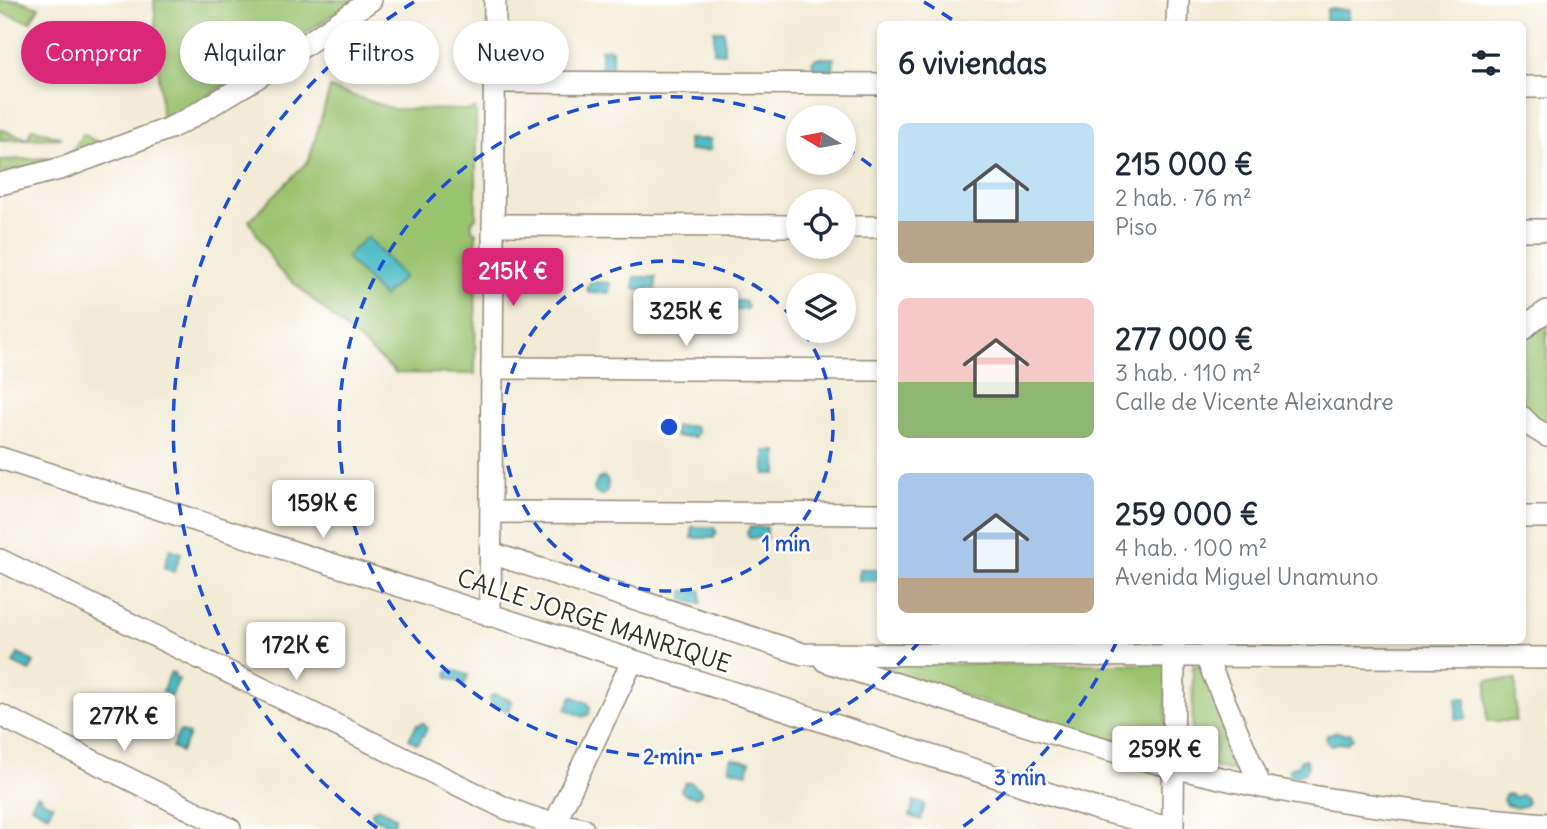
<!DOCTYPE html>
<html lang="es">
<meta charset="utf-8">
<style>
body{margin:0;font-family:Delius,sans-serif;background:#f2f2f3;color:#1f2937;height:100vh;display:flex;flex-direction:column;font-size:26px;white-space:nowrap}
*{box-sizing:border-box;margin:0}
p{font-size:23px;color:#747a83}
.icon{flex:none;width:38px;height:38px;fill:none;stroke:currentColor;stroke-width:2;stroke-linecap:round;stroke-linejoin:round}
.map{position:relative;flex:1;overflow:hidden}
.drawer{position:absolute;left:877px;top:21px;width:649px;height:623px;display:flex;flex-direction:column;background:#fff;border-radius:10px;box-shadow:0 4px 10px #0003}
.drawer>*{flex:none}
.hud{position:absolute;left:21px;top:21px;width:665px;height:63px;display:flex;gap:14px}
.needle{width:46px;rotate:280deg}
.fabs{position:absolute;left:786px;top:105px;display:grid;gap:14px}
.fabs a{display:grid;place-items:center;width:70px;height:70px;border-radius:50%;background:#fff;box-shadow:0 4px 10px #0003;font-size:35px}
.price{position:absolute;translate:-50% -60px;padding:0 16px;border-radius:7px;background:#fff;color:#222;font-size:23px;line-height:46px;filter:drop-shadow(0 2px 4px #0008)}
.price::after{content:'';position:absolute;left:50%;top:42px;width:21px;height:16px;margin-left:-10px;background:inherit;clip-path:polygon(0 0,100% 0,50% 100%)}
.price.selected{background:#db2777;color:#fff}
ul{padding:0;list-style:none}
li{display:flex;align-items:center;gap:21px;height:175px;padding:0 21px}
li span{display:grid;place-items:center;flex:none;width:196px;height:140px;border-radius:10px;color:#555}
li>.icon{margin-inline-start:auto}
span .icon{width:84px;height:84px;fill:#fffc;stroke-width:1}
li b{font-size:30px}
h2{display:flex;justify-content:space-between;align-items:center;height:84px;padding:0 21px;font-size:30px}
.tag{padding:0 24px;border-radius:32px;background:#fff;box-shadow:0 4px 10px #0003;font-size:24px;line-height:63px}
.tag.selected{background:#db2777;color:#fff}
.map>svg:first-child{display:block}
.green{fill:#9ac36f;stroke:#6a7646;stroke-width:2}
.water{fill:#4cbbc4;stroke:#447271;stroke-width:2}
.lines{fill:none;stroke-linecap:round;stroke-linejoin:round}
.minor-casing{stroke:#968a7a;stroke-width:24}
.minor{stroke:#fff;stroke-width:21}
.ring{fill:none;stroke:#1d4ed8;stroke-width:3.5;stroke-dasharray:12 9}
.labels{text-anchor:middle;stroke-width:5;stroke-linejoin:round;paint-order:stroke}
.street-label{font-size:24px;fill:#3b2a1e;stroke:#fff}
.centre{fill:#1d4ed8;stroke:#fff;stroke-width:3.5}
.ring-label{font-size:21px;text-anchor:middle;font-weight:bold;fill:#1d4ed8;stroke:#fff;stroke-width:5;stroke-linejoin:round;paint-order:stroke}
</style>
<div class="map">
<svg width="1547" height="829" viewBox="0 0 1547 829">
<rect width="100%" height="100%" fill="#fff"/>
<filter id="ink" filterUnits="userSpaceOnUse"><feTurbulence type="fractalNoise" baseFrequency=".0143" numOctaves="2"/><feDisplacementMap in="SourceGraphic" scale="14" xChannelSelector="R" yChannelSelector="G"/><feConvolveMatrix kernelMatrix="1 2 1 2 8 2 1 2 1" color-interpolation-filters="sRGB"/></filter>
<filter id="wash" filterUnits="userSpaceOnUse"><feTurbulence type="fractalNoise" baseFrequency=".00686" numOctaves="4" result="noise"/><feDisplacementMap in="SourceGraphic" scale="28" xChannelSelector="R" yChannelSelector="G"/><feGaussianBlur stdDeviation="1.57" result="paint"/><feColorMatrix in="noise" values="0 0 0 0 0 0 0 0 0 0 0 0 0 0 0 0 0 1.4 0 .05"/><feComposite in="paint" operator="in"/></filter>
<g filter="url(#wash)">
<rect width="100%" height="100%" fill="#f2ebd5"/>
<g class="green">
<polygon points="0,0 18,0 39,7 30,22 0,12"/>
<path d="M154,0h201c-64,43 -126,86 -193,122z"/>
<polygon points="330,88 393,109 468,110 476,109 476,218 472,221 472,230 476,233 475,374 396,373 277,268 249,221 309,160"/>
<polygon points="32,128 62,138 0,140 0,129 28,139"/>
<path d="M83,134l19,11 -33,13 -69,15v-13l56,-2v-2c16,-1 20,-10 27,-22z"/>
<polygon points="1547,320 1547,426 1532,416 1523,402 1523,345 1531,332"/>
<polygon points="867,664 1166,664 1166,758 869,667"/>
<polygon points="1202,665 1247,774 1192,762 1193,666"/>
<rect x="1487" y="680" width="29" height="41"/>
</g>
<g class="water">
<polygon points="1327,9 1349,10 1348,21 1326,20"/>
<polygon points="714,31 724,31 724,53 714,52"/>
<polygon points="607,48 612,50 612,70 601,70 601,50"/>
<polygon points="816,58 834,58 833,71 814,69 812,62"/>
<polygon points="507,61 526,61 529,64 526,72 507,71"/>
<polygon points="688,139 711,139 711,150 689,151"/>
<polygon points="367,237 404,277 383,297 346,257"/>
<rect x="634" y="277" width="22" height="12"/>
<polygon points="590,282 610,283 609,293 589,293 587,288"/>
<polygon points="724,301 745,301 748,307 745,310 724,310"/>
<polygon points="642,302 663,302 663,314 641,313"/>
<polygon points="675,426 695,426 698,433 695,435 695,437 675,437"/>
<rect x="765" y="451" width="12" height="23"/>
<polygon points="604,477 608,481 607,491 604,495 599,495 595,492 594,488 598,479"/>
<polygon points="692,527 714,527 717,534 714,536 714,538 692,538"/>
<polygon points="750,527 767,527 767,538 750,538 747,533"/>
<polygon points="170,549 181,553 174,572 164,568"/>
<rect x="859" y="569" width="21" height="12"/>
<polygon points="683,591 701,591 701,604 683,600"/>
<polygon points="312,639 328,647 324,656 308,648 307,642"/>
<polygon points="18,654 34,662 30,671 13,663"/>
<polygon points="451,669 468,675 465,684 448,678 447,672"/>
<polygon points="171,672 175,674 174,677 179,679 171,696 162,691"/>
<polygon points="495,694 512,701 508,711 491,703 490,697"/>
<polygon points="572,696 588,703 590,707 589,714 583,717 566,709"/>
<polygon points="1457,698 1466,698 1466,719 1456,719"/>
<polygon points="421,723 424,723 427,729 418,744 409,739 417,724 419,725"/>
<polygon points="180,731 189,735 181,752 172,747"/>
<polygon points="1335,732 1347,734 1351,733 1353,738 1346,744 1337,743 1333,745 1329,744 1326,741 1327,735"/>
<polygon points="732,758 750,762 747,773 730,769 729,764"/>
<path d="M1304,759l3,2c3,10 -7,18 -17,13l-1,-3 2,-3 7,-3 3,-5z"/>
<polygon points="691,782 701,790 701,794 696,797 684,794 681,790 685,783"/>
<polygon points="1509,794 1515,797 1521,795 1525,796 1527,802 1526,805 1517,808 1506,805 1503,800 1505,795"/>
<polygon points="37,795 42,797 41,800 53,805 48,815 31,806"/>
<polygon points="914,801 925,804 921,820 910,816"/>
<polygon points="378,808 395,817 395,822 391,826 373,817 372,811"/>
</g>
</g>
<g filter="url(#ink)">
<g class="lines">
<g class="minor-casing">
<g id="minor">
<polyline points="1177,24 1178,0"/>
<polyline points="494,82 880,84"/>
<polyline points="1522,87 1547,87"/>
<polyline points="0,184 63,168 170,128 188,119 255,79 371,0"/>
<polyline points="493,225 798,226"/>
<polyline points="844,227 880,227"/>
<polyline points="1522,230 1547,230"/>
<polyline points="1522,330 1533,320 1547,311"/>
<polyline points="492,368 880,370"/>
<polyline points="1522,417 1532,427 1547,436"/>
<polyline points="0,458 1100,810 1173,829 1174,640"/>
<polyline points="491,512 880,514"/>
<polyline points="1522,517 1547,517"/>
<polyline points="491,553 803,654 1547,658"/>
<polyline points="0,560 505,808 540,820 583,829"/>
<polyline points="490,616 495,0"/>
<polyline points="1206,657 1261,787"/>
<path d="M825,661c145,46 289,97 438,126 94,19 189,29 284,37"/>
<polyline points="0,715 230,829"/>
<polyline points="552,829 632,662"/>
</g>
</g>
<use href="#minor" class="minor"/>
</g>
</g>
<g class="ring">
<path d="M803 331A165 165 0 1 1 797 323"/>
<path d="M920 641A330 330 0 1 1 798 123M844 147A330 330 0 0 1 879 172"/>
<path d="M1117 641A496 496 0 0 1 961 828M377 828A496 496 0 0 1 414 2M924 2A496 496 0 0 1 957 23"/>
</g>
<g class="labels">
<g class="street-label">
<text transform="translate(594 621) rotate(18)" y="8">CALLE JORGE MANRIQUE</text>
</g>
</g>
<circle cx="669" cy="427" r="10" class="centre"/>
<g class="ring-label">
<text x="786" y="551">1 min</text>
<text x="669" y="764">2 min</text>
<text x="1020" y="785">3 min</text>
</g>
</svg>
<div class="fabs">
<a><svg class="needle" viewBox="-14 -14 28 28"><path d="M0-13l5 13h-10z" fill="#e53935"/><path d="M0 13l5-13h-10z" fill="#747a83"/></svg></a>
<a><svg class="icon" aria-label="locate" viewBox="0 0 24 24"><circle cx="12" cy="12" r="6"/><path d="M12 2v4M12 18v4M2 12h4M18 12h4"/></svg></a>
<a><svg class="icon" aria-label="layers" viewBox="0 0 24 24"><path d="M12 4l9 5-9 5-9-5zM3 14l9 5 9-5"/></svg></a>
</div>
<b class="price selected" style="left:513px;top:308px">215K €</b>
<b class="price" style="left:686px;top:348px">325K €</b>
<b class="price" style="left:323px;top:540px">159K €</b>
<b class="price" style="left:296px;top:682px">172K €</b>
<b class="price" style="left:124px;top:753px">277K €</b>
<b class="price" style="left:1165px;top:786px">259K €</b>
<div class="hud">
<a class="tag selected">Comprar</a>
<a class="tag">Alquilar</a>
<a class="tag">Filtros</a>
<a class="tag">Nuevo</a>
</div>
<section class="drawer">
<h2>6 viviendas<svg class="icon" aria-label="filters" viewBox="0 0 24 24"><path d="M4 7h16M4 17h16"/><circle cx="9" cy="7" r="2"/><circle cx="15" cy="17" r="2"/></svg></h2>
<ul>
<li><span style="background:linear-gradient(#bfe0f5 70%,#b9a48a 0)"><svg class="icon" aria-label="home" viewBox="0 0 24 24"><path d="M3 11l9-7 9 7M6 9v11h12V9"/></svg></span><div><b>215 000 €</b><p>2 hab. · 76 m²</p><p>Piso</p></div></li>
<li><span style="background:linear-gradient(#f6c9c9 60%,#8fb573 0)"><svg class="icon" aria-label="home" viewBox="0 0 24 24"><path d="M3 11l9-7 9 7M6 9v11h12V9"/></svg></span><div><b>277 000 €</b><p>3 hab. · 110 m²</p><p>Calle de Vicente Aleixandre</p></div></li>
<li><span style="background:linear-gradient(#a9c7e8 75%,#b9a48a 0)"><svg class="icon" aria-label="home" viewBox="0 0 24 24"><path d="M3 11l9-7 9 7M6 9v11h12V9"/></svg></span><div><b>259 000 €</b><p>4 hab. · 100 m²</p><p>Avenida Miguel Unamuno</p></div></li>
</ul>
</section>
</div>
